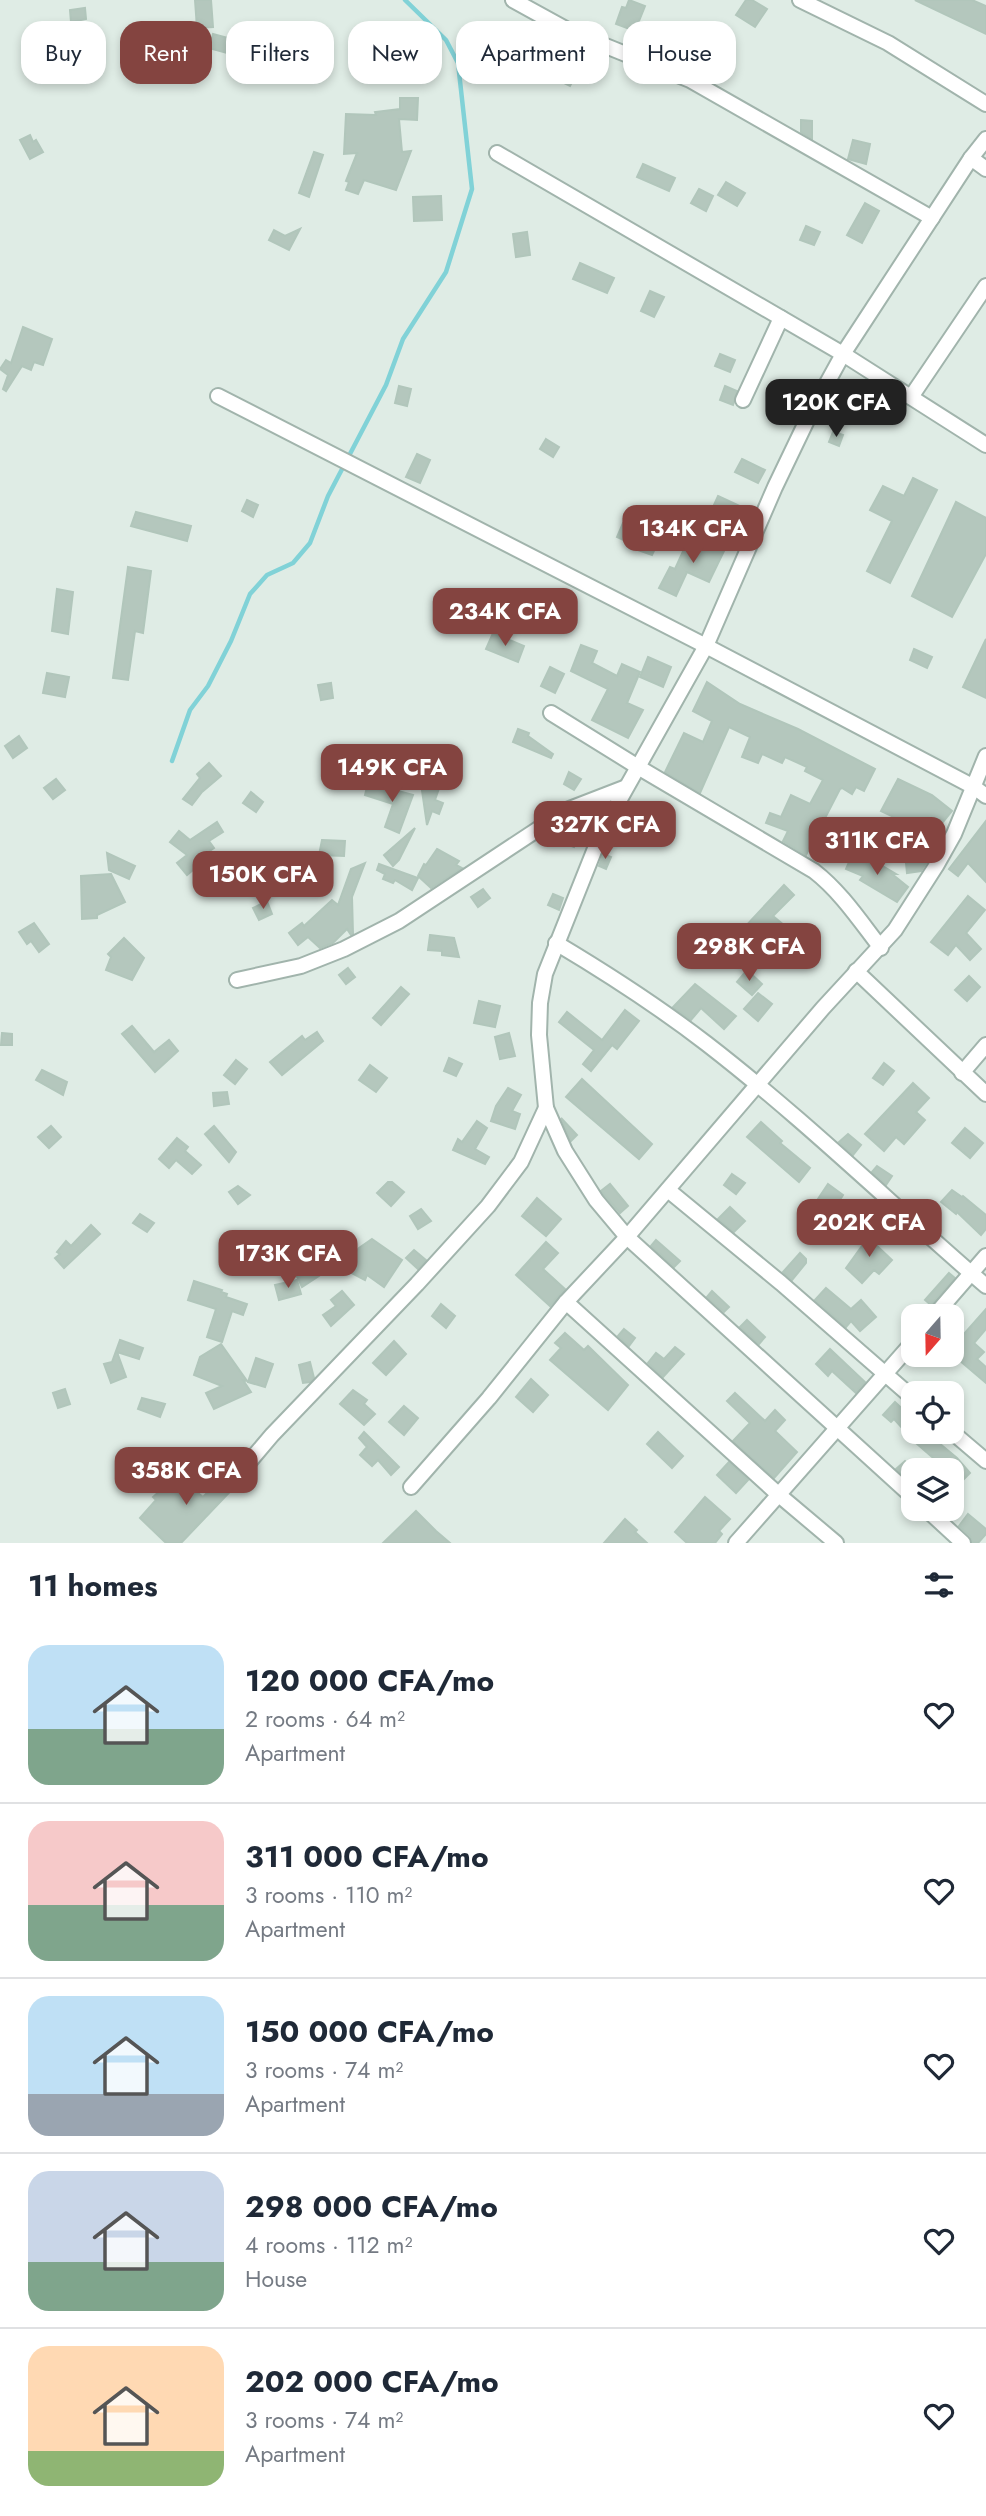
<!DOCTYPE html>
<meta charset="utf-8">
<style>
body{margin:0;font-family:Jost,sans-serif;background:#f2f2f3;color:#1f2937;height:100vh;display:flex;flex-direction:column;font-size:26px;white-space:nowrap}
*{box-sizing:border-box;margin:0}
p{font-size:23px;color:#747a83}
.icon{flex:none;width:38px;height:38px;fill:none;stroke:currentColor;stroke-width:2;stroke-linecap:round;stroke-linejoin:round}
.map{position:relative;height:1543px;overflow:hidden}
.sheet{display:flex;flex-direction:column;background:#fff;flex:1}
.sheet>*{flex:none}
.banner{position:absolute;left:21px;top:21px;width:945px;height:63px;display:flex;gap:14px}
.needle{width:46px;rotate:200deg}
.buttons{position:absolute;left:901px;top:1304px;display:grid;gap:14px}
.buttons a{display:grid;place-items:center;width:63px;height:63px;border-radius:14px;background:#fff;box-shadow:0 4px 10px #0003;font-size:35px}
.price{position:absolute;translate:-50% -60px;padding:0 16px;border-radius:14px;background:#844440;color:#fff;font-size:23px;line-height:46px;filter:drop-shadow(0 2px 4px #0008)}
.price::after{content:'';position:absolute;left:50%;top:42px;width:21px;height:16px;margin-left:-10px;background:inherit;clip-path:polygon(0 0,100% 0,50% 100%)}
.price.active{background:#222;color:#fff}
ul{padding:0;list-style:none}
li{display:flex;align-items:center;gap:21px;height:175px;padding:0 28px}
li+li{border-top:2px solid #e0e1e3}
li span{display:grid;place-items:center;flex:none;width:196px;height:140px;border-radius:21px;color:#555}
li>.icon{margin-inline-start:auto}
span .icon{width:84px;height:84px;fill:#fffc;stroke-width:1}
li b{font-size:30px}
h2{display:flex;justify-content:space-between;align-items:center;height:84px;padding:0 28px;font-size:30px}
.tag{padding:0 24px;border-radius:21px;background:#fff;box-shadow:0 4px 10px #0003;font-size:24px;line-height:63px}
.tag.active{background:#844440;color:#fff}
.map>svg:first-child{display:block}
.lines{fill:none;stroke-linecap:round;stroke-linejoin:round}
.stream{stroke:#81d2d7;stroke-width:4.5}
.building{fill:#b4c7bd;stroke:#b1c6bb;stroke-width:2}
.street-casing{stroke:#a1b4ac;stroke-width:18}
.street{stroke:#fff;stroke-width:14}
</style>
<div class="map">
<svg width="986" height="1543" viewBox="0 0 986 1543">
<rect width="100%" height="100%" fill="#dfece5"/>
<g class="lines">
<polyline class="stream" points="172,761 190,710 208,686 231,641 250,594 267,575 293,563 310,543 328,496 386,385 403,339 446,272 472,189 458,63 446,40 405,0"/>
</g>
<g class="building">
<polygon points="195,0 211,0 213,27 197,28"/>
<polygon points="629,0 645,6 635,31 616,24 622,7 626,8"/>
<polygon points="746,0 752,0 767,9 755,27 736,15"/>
<polygon points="915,0 972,0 986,6 986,34"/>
<polygon points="85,8 86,19 71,22 70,10"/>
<polygon points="213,34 235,40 231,54 209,48"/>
<polygon points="184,51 204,58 200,69 180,61"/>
<polygon points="569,61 580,67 570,86 560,81"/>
<polygon points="400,98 418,98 417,120 399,119 402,152 411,151 396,190 364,180 358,194 346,190 349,182 346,181 357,153 344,154 346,114 376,115 375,112 400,109"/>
<polygon points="801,120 812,121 812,139 801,132"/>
<polygon points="30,135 33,142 36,140 43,152 30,159 20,140"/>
<polygon points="853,140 870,144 866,164 848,159"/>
<polygon points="314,152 323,155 309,197 299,193"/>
<polygon points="643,164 675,178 669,191 637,177"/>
<polygon points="726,182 745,193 737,206 718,195"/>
<polygon points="699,189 713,196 706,211 691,203"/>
<polygon points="441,196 442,220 414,221 413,197"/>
<polygon points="865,203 879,211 862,243 847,235"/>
<polygon points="806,226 820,232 814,245 800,240"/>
<polygon points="300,229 289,250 269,240 274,230 285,236"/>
<polygon points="527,232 530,255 516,257 513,234"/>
<polygon points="580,263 614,278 607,293 573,279"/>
<polygon points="650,291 664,297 654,317 641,311"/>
<polygon points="23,327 52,339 43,365 34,362 31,370 22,366 6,391 3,389 8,375 0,369 6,360 11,363"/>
<polygon points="720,354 735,360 730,372 715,366"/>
<polygon points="399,386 411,389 407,406 395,403"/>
<polygon points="725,386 737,391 733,405 720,400"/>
<polygon points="833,432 843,435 839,446 829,442"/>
<polygon points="546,439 559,447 553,457 540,449"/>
<polygon points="417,454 430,460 420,483 406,477"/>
<polygon points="742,459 765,470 758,483 735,472"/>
<polygon points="913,478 937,490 890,583 867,571 892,521 870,510 883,486 904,496"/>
<polygon points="718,496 744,508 735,528 709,516"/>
<polygon points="247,500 258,505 253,517 242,511"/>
<polygon points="956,502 986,518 986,554 952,617 912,596"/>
<polygon points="649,508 670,517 652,555 627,546 628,542 617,537 623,523 640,529"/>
<polygon points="136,512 191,526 187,541 131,526"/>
<polygon points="690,536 724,551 709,582 687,572 676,596 659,588 670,567 675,569"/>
<polygon points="128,567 151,571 143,633 135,631 128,680 113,678"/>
<polygon points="57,589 73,592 68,634 52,631"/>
<polygon points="493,633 524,646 518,662 486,649"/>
<polygon points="986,639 986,698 963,687"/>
<polygon points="581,645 597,651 592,663 617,676 622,664 640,672 627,703 643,710 628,738 592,720 608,689 571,671"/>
<polygon points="914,649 932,657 927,668 910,660"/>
<polygon points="648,657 671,667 663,687 640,677"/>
<polygon points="550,667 564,674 555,693 541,686"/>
<polygon points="47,673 69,677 65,697 43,693"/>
<polygon points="707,682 740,704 798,729 875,769 864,791 856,787 852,794 842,788 840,789 806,855 783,841 788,831 766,823 770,813 781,817 791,795 810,804 823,780 805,771 807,767 785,757 782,763 762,754 758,763 742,757 750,737 729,727 700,793 665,772 684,733 703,742 712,721 693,711"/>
<polygon points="331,683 333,698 321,700 318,685"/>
<polygon points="518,729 529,733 528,736 553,754 551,758 513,742"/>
<polygon points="19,736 27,748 13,758 5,746"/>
<polygon points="432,746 435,768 445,771 435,800 443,803 439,814 432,811 427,825 416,749"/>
<polygon points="209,763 221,776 202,792 192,805 183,799 200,778 197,774"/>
<polygon points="569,772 581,779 574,790 564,784"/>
<polygon points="56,779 65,790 53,799 44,788"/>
<polygon points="898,779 932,795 952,811 943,822 941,820 928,840 930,857 921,871 907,873 905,853 886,846 896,818 881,811"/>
<polygon points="368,783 413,795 399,833 385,827 393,804 365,795"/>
<polygon points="251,792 263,802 256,812 243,803"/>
<polygon points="644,814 663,822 659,832 640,824"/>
<polygon points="986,821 986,882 968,863 958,876 949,869"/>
<polygon points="217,822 223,832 209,841 214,848 198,859 201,863 187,875 177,863 187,855 170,842 179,831 190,840"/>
<polygon points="415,828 399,860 393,866 384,855"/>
<polygon points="568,831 579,835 574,847 563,843"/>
<polygon points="322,840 345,841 344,856 319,855"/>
<polygon points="437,849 459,861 456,865 462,868 431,888 418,876 424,864 426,865"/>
<polygon points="107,853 135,866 129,879 109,870"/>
<polygon points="853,853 872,860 896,874 892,874 908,887 897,902 860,880 863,876 846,869"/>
<polygon points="603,854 611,857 606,869 599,866"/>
<polygon points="365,863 352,897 353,934 351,935 347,929 333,943 320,948 308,937 298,945 289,933 302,923 304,926 332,900 338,905 351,869"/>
<polygon points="379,864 418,878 412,890 395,880 393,883 383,879 385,874 377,870"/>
<polygon points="111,874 125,902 97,915 97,918 82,919 81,876"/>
<polygon points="784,885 794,895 773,916 796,935 787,945 780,940 774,948 769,944 746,967 733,954 749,937 741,931"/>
<polygon points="483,889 490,898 478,907 471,897"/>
<polygon points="553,894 563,898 559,910 548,905"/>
<polygon points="968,896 985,910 966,933 981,949 970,960 956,945 948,955 931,942"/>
<polygon points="267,901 272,914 259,920 253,908"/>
<polygon points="34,923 49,944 39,952 31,941 27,944 19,932"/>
<polygon points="430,935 454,938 459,957 442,955 442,951 428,950"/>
<polygon points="124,938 144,958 132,980 106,970 111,957 108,954"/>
<polygon points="348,968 355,977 346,984 339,975"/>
<polygon points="747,970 762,984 752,995 737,982"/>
<polygon points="969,976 980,987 967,1001 955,990"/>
<polygon points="695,984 736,1016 724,1029 701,1008 691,1020 673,1007"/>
<polygon points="401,987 409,994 381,1025 373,1018"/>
<polygon points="758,993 772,1004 758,1021 744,1009"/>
<polygon points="479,1001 500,1006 495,1027 474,1023"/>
<polygon points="625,1010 639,1021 617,1049 612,1045 591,1071 583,1064 594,1050 559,1022 567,1012 602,1040"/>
<polygon points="132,1026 154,1052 169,1040 178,1051 155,1072 122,1034"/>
<polygon points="317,1032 323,1041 282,1075 270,1062 302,1036 305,1040"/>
<polygon points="2,1033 12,1034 12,1045 1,1045"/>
<polygon points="509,1033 515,1056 500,1059 495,1037"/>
<polygon points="449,1058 462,1064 456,1076 444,1071"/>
<polygon points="236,1060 247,1069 235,1084 224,1075"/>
<polygon points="884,1063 894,1071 883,1085 873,1078"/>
<polygon points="370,1065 387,1078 376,1092 359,1080"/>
<polygon points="42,1070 67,1082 63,1095 36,1080"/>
<polygon points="582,1079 652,1144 639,1159 566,1097"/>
<polygon points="913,1083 929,1098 916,1112 925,1120 904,1144 896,1137 884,1151 865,1134"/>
<polygon points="508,1088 521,1095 512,1111 520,1114 515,1129 491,1121 496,1106"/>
<polygon points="227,1092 229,1104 214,1106 213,1093"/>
<polygon points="561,1118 577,1135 571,1141"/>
<polygon points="477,1121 487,1128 475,1149 489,1157 485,1164 453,1150 458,1139 462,1142"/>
<polygon points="761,1122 782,1141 780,1143 810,1168 799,1182 747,1137"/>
<polygon points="51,1126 61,1137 49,1148 38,1137"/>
<polygon points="214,1126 236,1152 229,1162 205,1134"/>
<polygon points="965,1128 983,1143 970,1158 952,1143"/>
<polygon points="848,1134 861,1145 853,1155 839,1142"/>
<polygon points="177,1138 188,1147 185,1151 201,1165 192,1174 176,1160 169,1168 159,1159"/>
<polygon points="877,1166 892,1176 886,1185 872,1172"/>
<polygon points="732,1174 745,1183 736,1194 724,1185"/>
<polygon points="388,1182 392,1182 404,1192 391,1206 377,1193"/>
<polygon points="610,1184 628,1206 620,1213 601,1191"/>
<polygon points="828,1184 843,1195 825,1224 813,1237 801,1225 823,1202 818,1199"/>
<polygon points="238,1186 250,1195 238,1204 229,1192"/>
<polygon points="952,1190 962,1197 963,1196 986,1215 986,1229 981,1235 957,1212 956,1214 941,1202"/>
<polygon points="537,1198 561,1219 546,1236 522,1216"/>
<polygon points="730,1207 745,1221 734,1232 718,1219"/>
<polygon points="421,1209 431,1221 418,1229 410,1216"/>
<polygon points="140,1214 154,1223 147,1232 133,1223"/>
<polygon points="91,1225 100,1234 64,1268 55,1258 60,1254 57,1252 66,1241 71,1246"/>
<polygon points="872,1232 881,1238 876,1245 892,1260 879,1274 874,1270 862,1283 846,1268"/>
<polygon points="372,1239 402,1260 384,1287 367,1275 365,1280 344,1269 347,1265 345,1264 359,1248"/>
<polygon points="656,1240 680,1261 674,1267 651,1246"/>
<polygon points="546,1242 558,1253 543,1269 565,1289 550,1306 516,1275"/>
<polygon points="414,1250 426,1260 418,1269 406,1258"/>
<polygon points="800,1253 806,1259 806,1263 792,1280 783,1272"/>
<polygon points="309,1255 319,1276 302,1287 291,1264"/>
<polygon points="949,1273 955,1278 931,1305 925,1300"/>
<polygon points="297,1280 301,1294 279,1300 275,1285"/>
<polygon points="194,1281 222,1290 221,1292 227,1294 226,1297 247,1304 243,1315 232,1311 222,1342 207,1337 216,1309 188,1300"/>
<polygon points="826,1288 851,1309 861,1300 876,1317 860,1331 851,1321 846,1327 815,1300"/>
<polygon points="342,1291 354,1305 331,1326 323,1315 336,1306 331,1300"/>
<polygon points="712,1291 729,1307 724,1312 707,1297"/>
<polygon points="441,1304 455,1316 446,1328 432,1316"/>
<polygon points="986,1309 986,1329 974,1343 984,1352 977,1359 986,1367 986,1383 952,1354 952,1338 959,1330 964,1334"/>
<polygon points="747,1320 765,1337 759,1344 740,1327"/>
<polygon points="624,1329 635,1338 629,1346 618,1336"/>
<polygon points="565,1333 584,1350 588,1346 628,1385 608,1410 550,1360 561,1348 555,1343"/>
<polygon points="120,1340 143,1348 139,1359 117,1352 126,1377 111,1383 104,1364 112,1362"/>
<polygon points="394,1341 406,1354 386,1375 373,1363"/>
<polygon points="221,1344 247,1381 243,1380 251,1392 214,1409 206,1393 222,1386 194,1375 200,1357"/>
<polygon points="675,1347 684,1354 663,1377 648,1363 656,1353 664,1359"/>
<polygon points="830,1349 865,1382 856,1393 832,1371 828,1376 816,1364"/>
<polygon points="256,1358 273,1364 265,1387 248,1382"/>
<polygon points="310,1362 314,1378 310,1382 303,1383 299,1365"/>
<polygon points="531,1379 548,1395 533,1412 516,1397"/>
<polygon points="65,1389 70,1404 58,1408 53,1393"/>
<polygon points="353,1390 367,1400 364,1404 375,1414 364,1425 340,1404"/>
<polygon points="735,1393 765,1421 775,1410 785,1420 775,1431 797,1452 774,1478 733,1441 750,1423 727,1401"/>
<polygon points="142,1398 165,1404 160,1417 138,1409"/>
<polygon points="895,1402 914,1420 914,1441 894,1419 891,1422 883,1415"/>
<polygon points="404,1406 418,1418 404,1435 389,1422"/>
<polygon points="364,1432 399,1467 391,1475 378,1460 372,1466 360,1455 367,1447 359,1438"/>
<polygon points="658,1432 683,1456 672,1468 647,1444"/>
<polygon points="927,1433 957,1458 970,1473 962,1481 952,1470 949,1468 947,1470 917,1444"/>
<polygon points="905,1461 914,1469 914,1478 910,1482 896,1469"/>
<polygon points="729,1462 748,1480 736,1493 717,1475"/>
<polygon points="236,1463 235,1472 244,1477 181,1543 166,1543 140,1518 156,1500 153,1497 177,1476 203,1497"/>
<polygon points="705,1497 730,1519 719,1531 722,1534 715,1543 687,1543 675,1532"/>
<polygon points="416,1511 436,1531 450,1543 383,1543"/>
<polygon points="968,1514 986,1529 986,1534 978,1543 972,1542 970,1536 959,1526"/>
<polygon points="625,1519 637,1530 635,1532 647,1543 604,1543"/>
</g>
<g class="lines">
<g class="street-casing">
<g id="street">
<polyline points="513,0 571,32 690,80 932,218"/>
<polyline points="800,0 888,43 986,104"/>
<polyline points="497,153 843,354 986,445"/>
<polyline points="971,158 986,169"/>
<polyline points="218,396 706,646 974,787 986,796"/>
<polyline points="911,397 986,286"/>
<polyline points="743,400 781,318"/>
<path d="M551,713l87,54 176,104c27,21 46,50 67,77"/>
<path d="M556,943c52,31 103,64 151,101 97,75 186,162 279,242"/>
<polyline points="856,971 986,1094"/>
<polyline points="237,980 301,966 344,949 399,921 567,810 624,788"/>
<polyline points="962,1073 986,1045"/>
<polyline points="668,1190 781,1283 914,1399"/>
<polyline points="566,1302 779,1495 836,1543"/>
<polyline points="934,1316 986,1256"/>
<polyline points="952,1432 986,1461"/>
<polyline points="244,1468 272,1435 417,1284 488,1206 521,1162 546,1108"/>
<polyline points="411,1487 489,1398 566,1302 627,1237 823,1008 895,930 936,866 954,834 986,756"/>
<polyline points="914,1498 627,1237 596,1200 565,1151 546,1108 539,1035 540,1003 545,974 602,831 706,646 775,487 810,414 843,354 971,158 986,139"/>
<polyline points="925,1508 963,1543"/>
<polyline points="736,1543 914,1341"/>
</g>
</g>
<use href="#street" class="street"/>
</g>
</svg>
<div class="buttons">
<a><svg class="needle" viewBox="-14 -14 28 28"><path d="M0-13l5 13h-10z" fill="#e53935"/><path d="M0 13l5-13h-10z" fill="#747a83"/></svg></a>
<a><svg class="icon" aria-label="locate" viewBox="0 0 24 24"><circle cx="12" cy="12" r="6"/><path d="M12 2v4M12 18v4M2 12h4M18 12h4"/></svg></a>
<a><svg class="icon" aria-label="layers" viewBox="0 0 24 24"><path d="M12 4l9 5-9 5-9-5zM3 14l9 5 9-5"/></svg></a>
</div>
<b class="price active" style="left:836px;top:439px">120K CFA</b>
<b class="price" style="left:693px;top:565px">134K CFA</b>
<b class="price" style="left:505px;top:648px">234K CFA</b>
<b class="price" style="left:392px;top:804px">149K CFA</b>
<b class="price" style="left:605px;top:861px">327K CFA</b>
<b class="price" style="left:877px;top:877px">311K CFA</b>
<b class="price" style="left:263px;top:911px">150K CFA</b>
<b class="price" style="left:749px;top:983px">298K CFA</b>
<b class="price" style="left:869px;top:1259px">202K CFA</b>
<b class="price" style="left:288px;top:1290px">173K CFA</b>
<b class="price" style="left:186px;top:1507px">358K CFA</b>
<div class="banner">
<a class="tag">Buy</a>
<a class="tag active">Rent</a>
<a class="tag">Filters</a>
<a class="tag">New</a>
<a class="tag">Apartment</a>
<a class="tag">House</a>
</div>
</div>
<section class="sheet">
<h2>11 homes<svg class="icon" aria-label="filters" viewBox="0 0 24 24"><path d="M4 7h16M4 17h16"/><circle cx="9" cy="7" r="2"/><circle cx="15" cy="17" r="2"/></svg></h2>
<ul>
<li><span style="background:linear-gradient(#bfe0f5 60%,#7fa58c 0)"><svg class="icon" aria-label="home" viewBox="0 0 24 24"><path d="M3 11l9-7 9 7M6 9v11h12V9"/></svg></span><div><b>120 000 CFA/mo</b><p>2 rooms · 64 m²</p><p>Apartment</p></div><svg class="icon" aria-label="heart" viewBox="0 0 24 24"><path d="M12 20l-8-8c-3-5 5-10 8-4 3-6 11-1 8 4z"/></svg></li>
<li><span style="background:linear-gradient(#f6c9c9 60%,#7fa58c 0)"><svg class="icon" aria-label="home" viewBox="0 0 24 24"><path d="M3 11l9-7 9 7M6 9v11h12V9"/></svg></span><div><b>311 000 CFA/mo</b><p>3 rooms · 110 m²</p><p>Apartment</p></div><svg class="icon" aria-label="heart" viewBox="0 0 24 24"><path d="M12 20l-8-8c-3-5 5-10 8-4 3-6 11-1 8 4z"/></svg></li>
<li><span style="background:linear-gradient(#bfe0f5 70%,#9aa5b1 0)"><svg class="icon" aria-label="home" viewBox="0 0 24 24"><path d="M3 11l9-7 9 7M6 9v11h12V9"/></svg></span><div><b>150 000 CFA/mo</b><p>3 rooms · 74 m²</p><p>Apartment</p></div><svg class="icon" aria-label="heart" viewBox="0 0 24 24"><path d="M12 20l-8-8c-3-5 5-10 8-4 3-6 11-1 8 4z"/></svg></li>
<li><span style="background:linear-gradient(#c9d6e8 65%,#7fa58c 0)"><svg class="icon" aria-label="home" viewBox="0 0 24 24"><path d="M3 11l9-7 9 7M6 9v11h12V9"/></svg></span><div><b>298 000 CFA/mo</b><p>4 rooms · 112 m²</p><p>House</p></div><svg class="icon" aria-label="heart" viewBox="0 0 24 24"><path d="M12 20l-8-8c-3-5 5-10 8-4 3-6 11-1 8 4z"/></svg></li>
<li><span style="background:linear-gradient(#ffd9b3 75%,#8fb573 0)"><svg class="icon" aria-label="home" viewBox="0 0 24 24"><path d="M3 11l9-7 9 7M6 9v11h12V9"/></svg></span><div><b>202 000 CFA/mo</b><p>3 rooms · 74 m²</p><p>Apartment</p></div><svg class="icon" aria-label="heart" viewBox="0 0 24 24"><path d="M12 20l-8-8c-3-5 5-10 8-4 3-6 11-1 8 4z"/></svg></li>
</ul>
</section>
